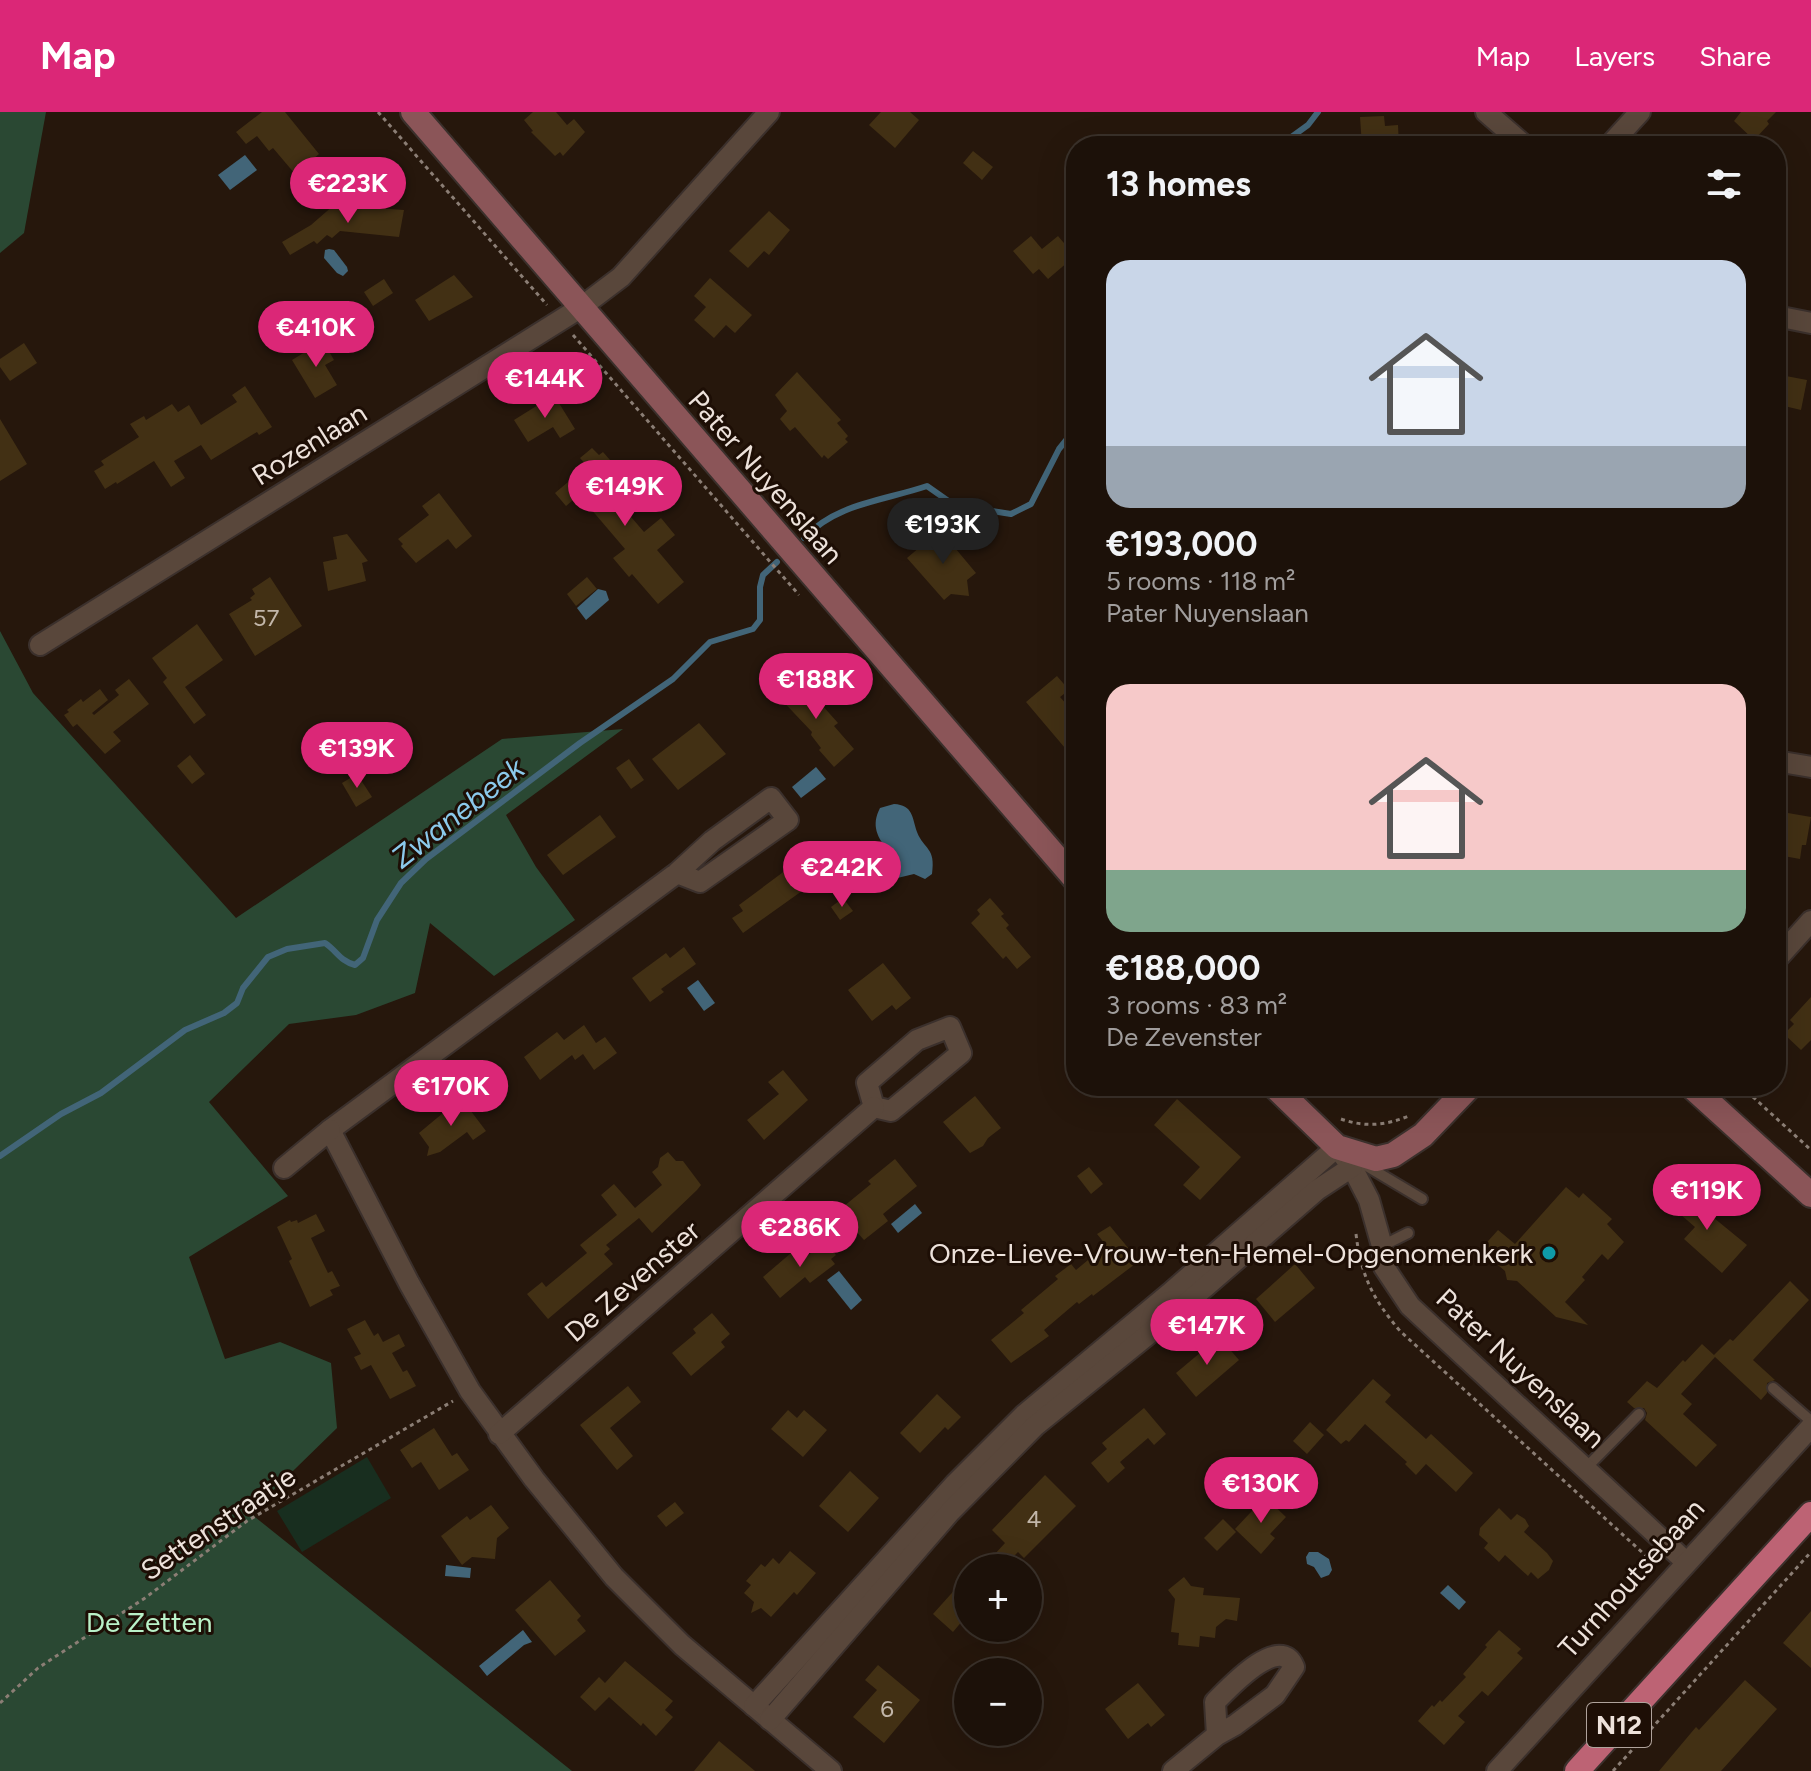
<!DOCTYPE html>
<meta charset="utf-8">
<style>
body{margin:0;font-family:Figtree,sans-serif;background:#251a12;color:#f1f3f6;height:100vh;display:flex;flex-direction:column;font-size:30px;white-space:nowrap}
*{box-sizing:border-box;margin:0}
p{font-size:26px;color:#a09d9c}
.icon{flex:none;width:44px;height:44px;fill:none;stroke:currentColor;stroke-width:2;stroke-linecap:round;stroke-linejoin:round}
.map{position:relative;flex:1;overflow:hidden}
.details{position:absolute;left:1066px;top:24px;width:720px;height:960px;display:flex;flex-direction:column;background:#1c1109;border-radius:32px;box-shadow:0 8px 32px #0002,0 0 0 2px #3a312a}
.details>*{flex:none}
.fabs{position:absolute;left:954px;top:1442px;display:grid;gap:16px}
.fabs a{display:grid;place-items:center;width:88px;height:88px;border-radius:50%;background:#1c1109;box-shadow:0 8px 32px #0002,0 0 0 2px #3a312a;font-size:40px}
.price{position:absolute;translate:-50% -68px;padding:0 18px;border-radius:28px;background:#db2777;color:#fff;font-size:26px;line-height:52px;filter:drop-shadow(0 2px 4px #0008)}
.price::after{content:'';position:absolute;left:50%;top:48px;width:24px;height:18px;margin-left:-12px;background:inherit;clip-path:polygon(0 0,100% 0,50% 100%)}
.price.selected{background:#222;color:#fff}
ul{padding:0;list-style:none}
li{display:grid;align-content:center;gap:16px;height:424px;padding:0 40px}
li span{display:grid;place-items:center;height:248px;border-radius:24px;color:#555}
li>.icon{margin-inline-start:auto}
span .icon{width:144px;height:144px;fill:#fffc;stroke-width:1}
li b{font-size:34px}
h2{display:flex;justify-content:space-between;align-items:center;height:96px;padding:0 40px;font-size:34px}
header{display:flex;align-items:center;gap:48px;box-sizing:border-box;height:112px;padding:0 40px;background:#db2777;color:#fff}
header strong{font-size:38px}
nav{display:flex;gap:44px;margin-inline-start:auto;font-size:28px}
.map>svg:first-child{display:block}
.commercial{fill:#2d1c24}
.green{fill:#182e1f}
.forest{fill:#2a4833}
.water{fill:#426578}
.lines{fill:none;stroke-linecap:round;stroke-linejoin:round}
.stream{stroke:#426578;stroke-width:6}
.building{fill:#423014}
.lane-casing{stroke:#3b302c;stroke-width:14}
.street-casing{stroke:#3b302c;stroke-width:24}
.secondary-casing{stroke:#3b302c;stroke-width:28}
.primary-casing{stroke:#3b302c;stroke-width:28}
.path{stroke:#8b7e75;stroke-width:3;stroke-dasharray:4 4;stroke-linecap:butt}
.lane{stroke:#59473b;stroke-width:10}
.street{stroke:#59473b;stroke-width:20}
.secondary{stroke:#8b5558;stroke-width:24}
.primary{stroke:#bd6374;stroke-width:24}
.culture-dot{fill:#0f9aa8;stroke:#1d0e05;stroke-width:3}
.labels{text-anchor:middle;stroke-width:6;stroke-linejoin:round;paint-order:stroke}
.number-label{font-size:24px;fill:#c2b6a9}
.shield{fill:#1d0e05;stroke:#afa29b;stroke-width:2}
.shield-label{font-size:26px;font-weight:bold;fill:#ede2db}
.street-label{font-size:28px;fill:#ede2db;stroke:#1d0e05}
.poi-label{font-size:28px;fill:#ede2db;stroke:#1d0e05;text-anchor:end}
.park-label{font-size:28px;fill:#b9f1c8;stroke:#1d0e05}
.water-label{font-size:30px;font-style:italic;fill:#8bc9eb;stroke:#1d0e05}
</style>
<header>
<strong>Map</strong>
<nav><a>Map</a><a>Layers</a><a>Share</a></nav>
</header>
<div class="map">
<svg width="1811" height="1659" viewBox="0 0 1811 1659">
<rect width="100%" height="100%" fill="#26170c"/>
<polygon class="commercial" points="1076,341 1076,391 1065,358"/>
<polygon class="green" points="367,1345 391,1386 302,1440 277,1399"/>
<g class="forest">
<polygon points="0,0 46,0 24,121 0,141"/>
<polygon points="0,519 33,581 236,806 502,627 623,617 506,703 536,755 575,808 494,864 430,811 415,881 356,903 289,912 209,990 288,1084 189,1145 225,1247 280,1230 331,1251 337,1316 250,1401 572,1659 0,1659"/>
</g>
<g class="water">
<polygon points="245,43 257,58 230,78 218,63"/>
<polygon points="329,137 334,138 347,155 348,159 343,164 337,161 324,146 325,138"/>
<polygon points="598,477 606,479 609,488 586,508 577,496"/>
<polygon points="816,655 826,667 801,686 792,675"/>
<path d="M894,692c19,1 18,13 23,28 7,18 19,15 15,42l-7,5 -11,-5 -25,6v-29c-12,-13 -18,-26 -9,-43z"/>
<polygon points="698,868 715,891 704,899 687,876"/>
<polygon points="915,1092 922,1101 898,1121 891,1112"/>
<polygon points="839,1159 862,1188 851,1198 827,1168"/>
<polygon points="1309,1440 1318,1440 1329,1447 1332,1458 1329,1463 1321,1466 1314,1455 1307,1452 1306,1445"/>
<polygon points="446,1453 471,1456 470,1466 445,1464"/>
<polygon points="1448,1473 1466,1490 1459,1498 1440,1481"/>
<polygon points="523,1518 532,1530 524,1533 487,1564 479,1554"/>
</g>
<g class="lines">
<g class="stream">
<polyline points="1279,34 1308,13 1318,0"/>
<polyline points="1076,252 1073,262 1076,267"/>
<path d="M804,426c33,-35 79,-37 123,-52l27,19 57,9 20,-10 28,-55 17,-21"/>
<path d="M0,1044l61,-42 40,-21 84,-63 39,-17 13,-10 6,-15 25,-31 19,-8 38,-6c12,8 15,18 30,22l8,-7 14,-38 24,-37 25,-24 154,-116 93,-64 37,-37 43,-13 7,-9v-33l3,-12 14,-13"/>
</g>
</g>
<g class="building">
<polygon points="262,0 285,0 319,42 295,62 273,36 269,39 257,24 246,32 236,20"/>
<polygon points="533,0 556,0 567,13 574,7 585,20 563,44 560,40 555,44 531,20 533,19 524,8"/>
<polygon points="881,0 910,0 919,8 895,36 869,13"/>
<polygon points="1741,0 1776,0 1767,9 1769,12 1754,28 1734,9"/>
<polygon points="1384,4 1385,14 1398,13 1399,34 1362,34 1360,5"/>
<polygon points="973,39 993,55 982,68 963,51"/>
<polygon points="334,93 404,98 399,125 340,119 332,126 327,123 317,132 314,129 290,143 282,130 311,113"/>
<polygon points="769,99 790,118 769,143 764,139 748,156 729,139"/>
<polygon points="1031,124 1042,137 1058,124 1075,144 1048,167 1039,157 1033,162 1013,139"/>
<polygon points="454,163 473,185 429,209 415,188"/>
<polygon points="710,166 752,203 735,221 726,213 714,226 694,208 706,195 694,184"/>
<polygon points="384,167 393,181 373,194 364,180"/>
<polygon points="323,229 334,248 325,253 337,273 315,286 292,248"/>
<polygon points="24,231 37,251 10,269 0,255 0,247"/>
<polygon points="797,260 841,308 837,311 848,324 845,327 848,330 828,347 824,343 822,346 795,315 790,319 780,307 787,299 775,283"/>
<polygon points="1776,262 1807,268 1801,298 1776,292"/>
<polygon points="245,274 272,315 259,323 257,320 211,348 201,333 174,349 185,366 171,375 154,349 117,372 116,370 105,377 94,359 104,353 101,349 139,325 130,312 144,304 146,308 172,292 178,300 189,293 201,313 237,290 232,283"/>
<polygon points="554,283 575,317 560,326 553,315 528,330 514,308"/>
<polygon points="0,307 27,352 0,369"/>
<polygon points="592,336 599,343 603,340 617,356 601,370 644,420 661,406 675,423 657,438 684,470 658,492 632,462 629,465 613,446 625,437 579,383 566,394 555,381 587,354 580,346"/>
<polygon points="439,381 472,424 456,437 448,427 416,451 401,434 403,432 398,427 429,403 422,394"/>
<polygon points="940,418 976,461 967,468 969,484 951,482 944,488 907,446"/>
<polygon points="347,422 368,449 362,451 366,469 328,479 323,450 337,447 333,425"/>
<polygon points="270,465 302,514 255,544 229,502 252,488 250,486 255,482 252,477"/>
<polygon points="587,465 597,477 576,494 567,482"/>
<polygon points="197,512 223,548 185,575 206,603 194,612 163,570 167,566 152,546"/>
<polygon points="796,564 838,611 834,614 854,637 834,655 819,638 821,636 811,623 812,620 776,582"/>
<polygon points="1057,564 1069,578 1060,585 1076,603 1076,649 1026,590"/>
<polygon points="129,567 149,592 113,620 121,629 105,642 77,612 73,615 64,603 69,600 67,598 81,587 83,590 100,577 108,588 92,601 94,603 119,583 115,578"/>
<polygon points="699,611 726,642 678,678 652,647"/>
<polygon points="190,643 205,662 192,672 177,654"/>
<polygon points="629,647 644,668 631,677 616,656"/>
<polygon points="357,662 372,685 356,695 342,671"/>
<polygon points="1776,699 1811,705 1806,733 1802,733 1800,747 1778,743 1781,727 1776,726"/>
<polygon points="600,703 616,725 563,763 547,743"/>
<polygon points="786,758 802,779 743,821 732,806 743,799 739,793"/>
<polygon points="843,786 853,799 840,808 831,795"/>
<polygon points="990,786 1004,802 1001,804 1009,813 1006,816 1031,845 1017,857 1006,844 1003,847 971,811 980,802 977,798"/>
<polygon points="684,835 696,852 661,877 664,880 650,890 632,866 666,841 670,846"/>
<polygon points="883,851 911,886 896,898 892,893 872,909 848,878"/>
<polygon points="1811,885 1811,928 1801,938 1784,922 1794,912 1790,908"/>
<polygon points="584,913 596,931 605,925 617,941 594,958 583,942 575,948 572,943 540,968 524,945 557,920 564,928"/>
<polygon points="783,958 808,988 764,1028 747,1008 779,982 768,970"/>
<polygon points="975,984 1001,1016 988,1026 983,1034 970,1041 943,1010"/>
<polygon points="461,986 486,1019 473,1028 467,1020 440,1040 427,1044 429,1035 419,1021"/>
<polygon points="1177,987 1241,1045 1200,1088 1183,1073 1200,1055 1154,1013"/>
<polygon points="668,1040 676,1049 683,1049 701,1073 697,1078 652,1121 639,1106 606,1133 610,1137 604,1142 613,1152 548,1207 527,1182 542,1170 546,1175 587,1141 580,1133 617,1103 601,1083 614,1072 635,1096 662,1073 652,1060 658,1055 660,1046"/>
<polygon points="895,1047 917,1074 883,1102 888,1109 864,1128 838,1099 871,1072 868,1069"/>
<polygon points="1089,1055 1103,1072 1091,1082 1077,1064"/>
<polygon points="1681,1074 1694,1086 1692,1088 1747,1133 1722,1161 1684,1127 1695,1115 1666,1090"/>
<polygon points="1566,1075 1579,1086 1583,1081 1612,1107 1607,1112 1624,1130 1608,1148 1602,1142 1582,1165 1585,1168 1565,1190 1588,1213 1556,1205 1517,1169 1507,1168 1505,1159 1480,1138 1498,1118 1515,1132"/>
<polygon points="316,1102 325,1119 311,1126 328,1161 332,1159 340,1174 330,1178 333,1183 310,1195 289,1149 292,1147 277,1115 290,1108 291,1110 297,1108 298,1111"/>
<polygon points="1110,1114 1139,1149 1093,1184 1092,1182 1079,1192 1077,1190 1044,1218 1049,1224 1011,1251 991,1228 1024,1201 1021,1198 1058,1167 1055,1164 1071,1152 1076,1158 1106,1133 1097,1122"/>
<polygon points="825,1129 836,1143 831,1147 835,1152 810,1171 805,1165 780,1186 763,1165 798,1135 806,1145"/>
<polygon points="1295,1152 1315,1176 1275,1210 1256,1187"/>
<polygon points="1790,1169 1809,1188 1753,1248 1775,1268 1767,1271 1767,1281 1761,1288 1715,1245 1681,1282 1692,1292 1683,1302 1717,1333 1696,1355 1645,1308 1647,1301 1644,1296 1634,1296 1627,1290 1647,1269 1657,1276 1683,1248 1685,1250 1702,1232 1714,1243 1730,1227 1733,1229"/>
<polygon points="712,1201 730,1222 721,1230 725,1235 691,1264 672,1241 696,1221 693,1217"/>
<polygon points="365,1208 374,1224 378,1221 383,1230 399,1222 405,1234 392,1241 403,1260 407,1258 416,1274 390,1287 371,1253 361,1258 354,1245 361,1242 347,1217"/>
<polygon points="1219,1225 1239,1248 1196,1285 1176,1261"/>
<polygon points="1373,1267 1391,1283 1385,1290 1426,1327 1431,1322 1473,1361 1456,1380 1426,1352 1416,1363 1405,1352 1407,1350 1365,1312 1349,1330 1346,1328 1341,1332 1326,1318"/>
<polygon points="628,1274 641,1290 610,1316 633,1344 617,1358 580,1313"/>
<polygon points="937,1282 961,1305 948,1318 945,1315 920,1341 900,1321"/>
<polygon points="1144,1296 1166,1322 1154,1333 1148,1326 1120,1350 1125,1356 1108,1371 1091,1351 1107,1337 1102,1331"/>
<polygon points="788,1298 797,1306 804,1298 827,1318 803,1345 771,1317"/>
<polygon points="1310,1310 1324,1323 1307,1342 1293,1329"/>
<polygon points="434,1316 452,1344 457,1341 469,1358 439,1378 421,1350 412,1356 400,1338"/>
<polygon points="850,1359 879,1386 848,1420 819,1394"/>
<polygon points="1045,1363 1076,1394 1024,1446 1018,1440 1002,1456 982,1456 1005,1431 992,1418"/>
<polygon points="1265,1385 1286,1405 1270,1422 1275,1426 1261,1442 1235,1417"/>
<polygon points="675,1390 684,1401 666,1415 657,1404"/>
<polygon points="491,1393 509,1416 497,1426 495,1447 472,1445 462,1453 441,1424 467,1404 470,1408"/>
<polygon points="1499,1396 1511,1408 1517,1402 1525,1407 1529,1414 1524,1420 1547,1441 1553,1449 1549,1458 1538,1467 1531,1460 1528,1464 1505,1443 1499,1450 1484,1436 1488,1431 1479,1423 1480,1416"/>
<polygon points="1223,1407 1236,1420 1217,1439 1204,1426"/>
<polygon points="790,1439 816,1461 797,1483 794,1480 771,1505 761,1496 751,1501 754,1490 744,1481 751,1473 746,1469 761,1452 765,1455 773,1446 779,1452"/>
<polygon points="968,1463 968,1502 953,1520 933,1502"/>
<polygon points="1184,1465 1191,1474 1204,1476 1203,1483 1240,1486 1237,1509 1226,1507 1216,1515 1215,1526 1200,1524 1199,1535 1178,1533 1179,1521 1171,1520 1175,1487 1168,1478"/>
<polygon points="550,1468 581,1504 577,1508 586,1519 555,1544 515,1498"/>
<polygon points="1811,1499 1811,1556 1783,1531"/>
<polygon points="1499,1518 1521,1537 1517,1541 1523,1546 1488,1584 1482,1579 1458,1604 1465,1610 1444,1633 1418,1609 1432,1593 1434,1595 1440,1588 1442,1590 1466,1565 1463,1562 1487,1535 1485,1533"/>
<polygon points="625,1549 673,1589 665,1598 673,1605 656,1624 643,1611 641,1614 609,1585 595,1599 580,1585 599,1565 605,1571"/>
<polygon points="878,1553 920,1588 884,1631 853,1605 877,1578 865,1568"/>
<polygon points="1745,1568 1777,1597 1721,1659 1659,1659 1696,1615 1699,1618"/>
<polygon points="1138,1571 1165,1603 1151,1615 1148,1611 1128,1627 1105,1597"/>
<polygon points="719,1629 755,1659 694,1659"/>
</g>
<g class="lines">
<g class="lane-casing">
<g id="lane">
<polyline points="1365,1053 1422,1087"/>
<polyline points="1382,1134 1408,1121"/>
<polyline points="1773,1276 1811,1309"/>
<polyline points="1585,1357 1639,1302"/>
</g>
</g>
<g class="street-casing">
<g id="street">
<polyline points="1486,0 1525,34"/>
<polyline points="1609,34 1640,0"/>
<polyline points="1776,204 1811,211"/>
<polyline points="40,533 580,196 621,165 769,0"/>
<polyline points="1776,649 1811,655"/>
<polyline points="677,761 700,770 788,708 771,686 712,729 677,761 330,1018 409,1171 470,1279 534,1367 614,1465 682,1533 831,1659"/>
<polyline points="1776,848 1811,809"/>
<polygon points="950,915 961,941 891,999 874,995 867,971 917,928"/>
<polyline points="284,1056 330,1018"/>
<polyline points="499,1322 874,995"/>
<polyline points="754,1594 955,1372 1024,1303 1169,1182 1337,1035 1352,1055 1369,1088 1382,1134 1384,1155 1410,1194 1686,1450"/>
<polyline points="770,1608 950,1400 1035,1314 1181,1196 1317,1078 1352,1055"/>
<path d="M1173,1659l44,-36 18,-10 40,-30 19,-28c-14,-35 -66,22 -79,35l2,33"/>
<polyline points="1497,1659 1811,1315"/>
</g>
</g>
<g class="secondary-casing">
<g id="secondary">
<polyline points="413,0 1076,768"/>
<polyline points="1274,974 1337,1035 1376,1047 1393,1043 1423,1023 1470,974"/>
<polyline points="1691,974 1811,1083"/>
</g>
</g>
<g class="primary-casing">
<polyline id="primary" points="1577,1659 1811,1402"/>
</g>
<g class="path">
<polyline points="378,0 547,193"/>
<polyline points="573,223 799,483"/>
<polyline points="1741,974 1811,1038"/>
<path d="M1341,1007c25,9 47,6 70,-4"/>
<path d="M1356,1122c5,42 17,65 44,97l256,234"/>
<polyline points="0,1591 38,1556 145,1486 247,1409 453,1289"/>
<polyline points="1613,1659 1811,1440"/>
</g>
<use href="#lane" class="lane"/>
<use href="#street" class="street"/>
<use href="#secondary" class="secondary"/>
<use href="#primary" class="primary"/>
</g>
<circle class="culture-dot" cx="1549" cy="1141" r="8"/>
<g class="labels">
<g class="number-label">
<text x="266" y="514">57</text>
<text x="1034" y="1415">4</text>
<text x="887" y="1605">6</text>
</g>
<rect class="shield" x="1587" y="1591" width="64" height="44" rx="6"/>
<g class="shield-label">
<text x="1619" y="1622">N12</text>
</g>
<g class="street-label">
<text transform="translate(309 332) rotate(-32)" y="10">Rozenlaan</text>
<text transform="translate(766 365) rotate(49)" y="10">Pater Nuyenslaan</text>
<text transform="translate(632 1169) rotate(-41)" y="10">De Zevenster</text>
<text transform="translate(1521 1256) rotate(43)" y="10">Pater Nuyenslaan</text>
<text transform="translate(218 1411) rotate(-34)" y="10">Settenstraatje</text>
<text transform="translate(1631 1466) rotate(-48)" y="10">Turnhoutsebaan</text>
</g>
<g class="poi-label">
<text x="1533" y="1151">Onze-Lieve-Vrouw-ten-Hemel-Opgenomenkerk</text>
</g>
<g class="park-label">
<text x="149" y="1520">De Zetten</text>
</g>
<g class="water-label">
<text transform="translate(458 701) rotate(-38)" y="10">Zwanebeek</text>
</g>
</g>
</svg>
<div class="fabs">
<a>+</a>
<a>−</a>
</div>
<b class="price" style="left:348px;top:113px">€223K</b>
<b class="price" style="left:316px;top:257px">€410K</b>
<b class="price" style="left:545px;top:308px">€144K</b>
<b class="price" style="left:625px;top:416px">€149K</b>
<b class="price selected" style="left:943px;top:454px">€193K</b>
<b class="price" style="left:816px;top:609px">€188K</b>
<b class="price" style="left:357px;top:678px">€139K</b>
<b class="price" style="left:842px;top:797px">€242K</b>
<b class="price" style="left:451px;top:1016px">€170K</b>
<b class="price" style="left:1707px;top:1120px">€119K</b>
<b class="price" style="left:800px;top:1157px">€286K</b>
<b class="price" style="left:1207px;top:1255px">€147K</b>
<b class="price" style="left:1261px;top:1413px">€130K</b>
<section class="details">
<h2>13 homes<svg class="icon" aria-label="filters" viewBox="0 0 24 24"><path d="M4 7h16M4 17h16"/><circle cx="9" cy="7" r="2"/><circle cx="15" cy="17" r="2"/></svg></h2>
<ul>
<li><span style="background:linear-gradient(#c9d6e8 75%,#9aa5b1 0)"><svg class="icon" aria-label="home" viewBox="0 0 24 24"><path d="M3 11l9-7 9 7M6 9v11h12V9"/></svg></span><div><b>€193,000</b><p>5 rooms · 118 m²</p><p>Pater Nuyenslaan</p></div></li>
<li><span style="background:linear-gradient(#f6c9c9 75%,#7fa58c 0)"><svg class="icon" aria-label="home" viewBox="0 0 24 24"><path d="M3 11l9-7 9 7M6 9v11h12V9"/></svg></span><div><b>€188,000</b><p>3 rooms · 83 m²</p><p>De Zevenster</p></div></li>
</ul>
</section>
</div>
